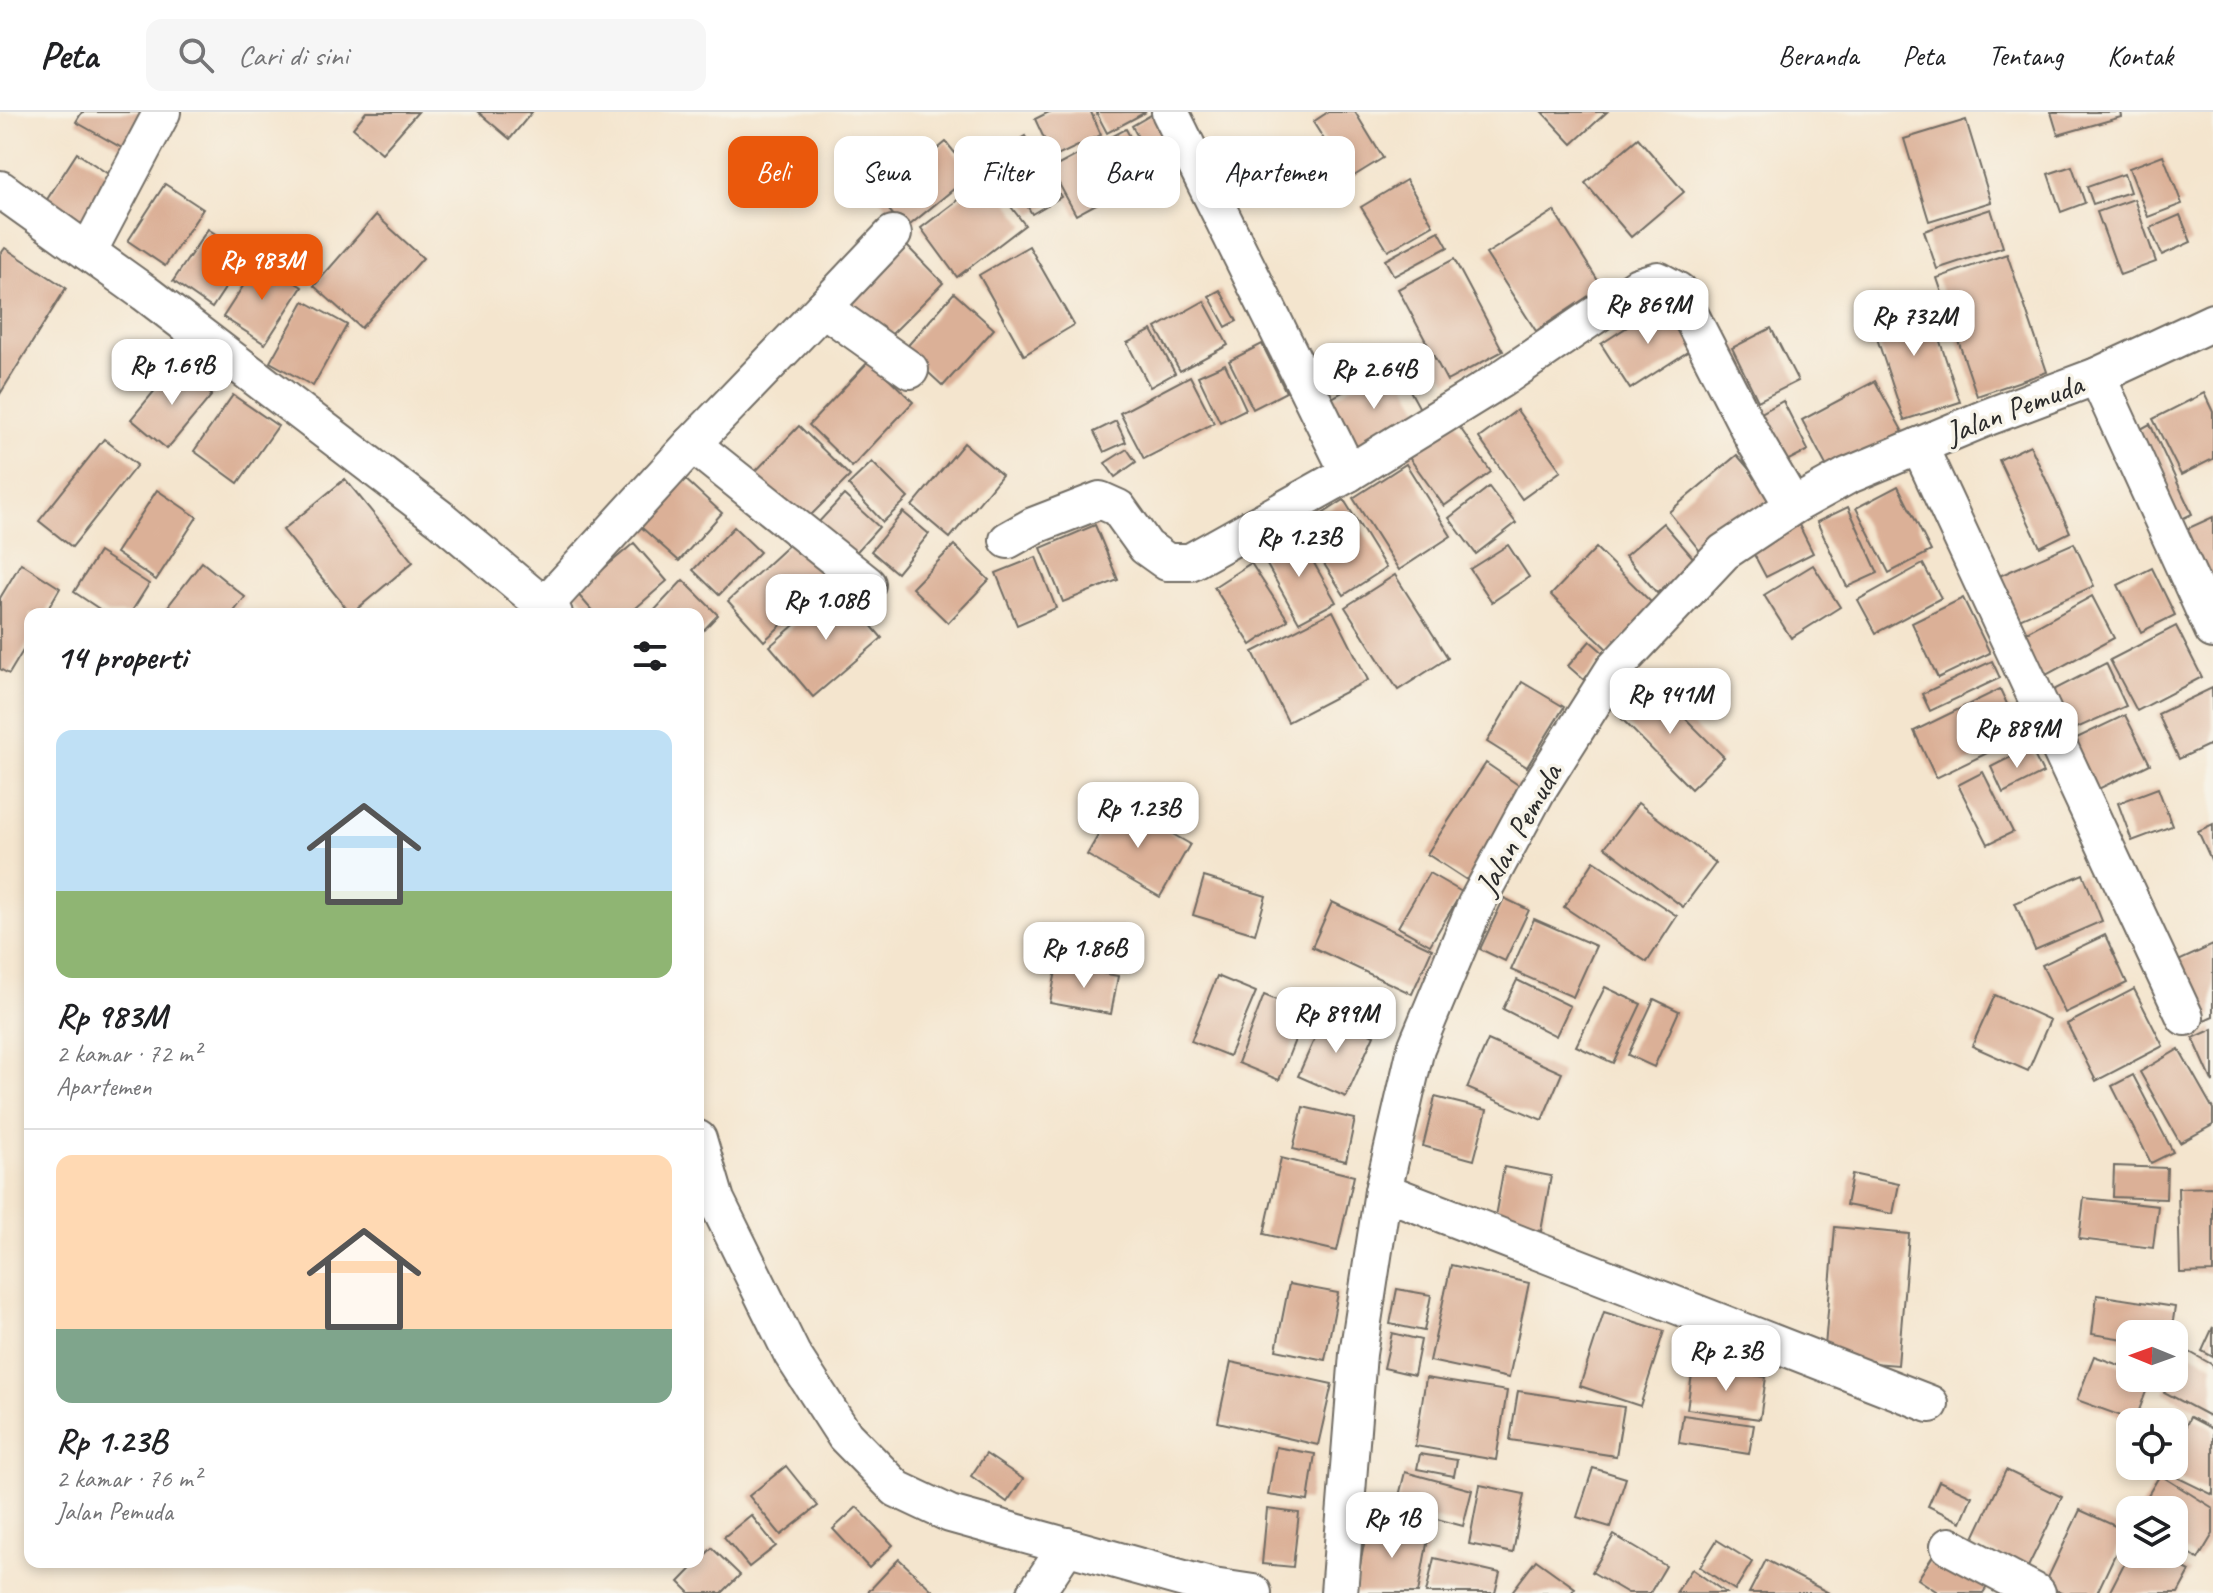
<!DOCTYPE html>
<html lang="id">
<meta charset="utf-8">
<style>
body{margin:0;font-family:Caveat,sans-serif;background:#f6f6f6;color:#202124;height:100vh;display:flex;flex-direction:column;font-size:30px;white-space:nowrap}
*{box-sizing:border-box;margin:0}
p{font-size:26px;color:#757577}
.icon{flex:none;width:44px;height:44px;fill:none;stroke:currentColor;stroke-width:2;stroke-linecap:round;stroke-linejoin:round}
.map{position:relative;flex:1;overflow:hidden}
.panel{position:absolute;left:24px;top:496px;width:680px;height:960px;display:flex;flex-direction:column;background:#fff;border-radius:16px;box-shadow:0 4px 12px #0003}
.panel>*{flex:none}
.top-card{position:absolute;left:728px;top:24px;width:760px;height:72px;display:flex;gap:16px}
.needle{width:52px;rotate:271deg}
.controls{position:absolute;left:2116px;top:1208px;display:grid;gap:16px}
.controls a{display:grid;place-items:center;width:72px;height:72px;border-radius:16px;background:#fff;box-shadow:0 4px 12px #0003;font-size:40px}
.price{position:absolute;translate:-50% -68px;padding:0 18px;border-radius:16px;background:#fff;color:#222;font-size:26px;line-height:52px;filter:drop-shadow(0 2px 4px #0008)}
.price::after{content:'';position:absolute;left:50%;top:48px;width:24px;height:18px;margin-left:-12px;background:inherit;clip-path:polygon(0 0,100% 0,50% 100%)}
.price.selected{background:#ea580c;color:#fff}
ul{padding:0;list-style:none}
li{display:grid;align-content:center;gap:16px;height:424px;padding:0 32px}
li+li{border-top:2px solid #e0e0e0}
li span{display:grid;place-items:center;height:248px;border-radius:16px;color:#555}
li>.icon{margin-inline-start:auto}
span .icon{width:144px;height:144px;fill:#fffc;stroke-width:1}
li b{font-size:34px}
h2{display:flex;justify-content:space-between;align-items:center;height:96px;padding:0 32px;font-size:34px}
.pill{padding:0 28px;border-radius:16px;background:#fff;box-shadow:0 4px 12px #0003;font-size:28px;line-height:72px}
.pill.selected{background:#ea580c;color:#fff}
header{display:flex;align-items:center;gap:48px;box-sizing:border-box;height:112px;padding:0 40px;background:#fff;border-bottom:2px solid #e0e0e0}
header strong{font-size:38px}
nav{display:flex;gap:44px;margin-inline-start:auto;font-size:28px}
.search{width:560px;height:72px;background:#f6f6f6;display:flex;align-items:center;gap:20px;box-sizing:border-box;padding:0 28px;border-radius:16px;color:#757577;font-size:30px}
.map>svg:first-child{display:block}
.building{fill:#dbb097}
.lines{fill:none;stroke-linecap:round;stroke-linejoin:round}
.minor-casing{stroke:#716c64;stroke-width:40}
.minor{stroke:#fff;stroke-width:36}
.labels{text-anchor:middle;stroke-width:7;stroke-linejoin:round;paint-order:stroke}
.street-label{font-size:32px;fill:#2b2b2b;stroke:#f7f3e8}
</style>
<header>
<strong>Peta</strong>
<div class="search"><svg class="icon" aria-label="search" viewBox="0 0 24 24"><circle cx="10" cy="10" r="6"/><path d="M15 15l6 6"/></svg>Cari di sini</div>
<nav><a>Beranda</a><a>Peta</a><a>Tentang</a><a>Kontak</a></nav>
</header>
<div class="map">
<svg width="2213" height="1481" viewBox="0 0 2213 1481">
<rect width="100%" height="100%" fill="#f7f3e8"/>
<filter id="ink" filterUnits="userSpaceOnUse"><feTurbulence type="fractalNoise" baseFrequency=".0125" numOctaves="2"/><feDisplacementMap in="SourceGraphic" scale="16" xChannelSelector="R" yChannelSelector="G"/><feConvolveMatrix kernelMatrix="1 2 1 2 8 2 1 2 1" color-interpolation-filters="sRGB"/></filter>
<filter id="wash" filterUnits="userSpaceOnUse"><feTurbulence type="fractalNoise" baseFrequency=".006" numOctaves="4" result="noise"/><feDisplacementMap in="SourceGraphic" scale="32" xChannelSelector="R" yChannelSelector="G"/><feGaussianBlur stdDeviation="1.8" result="paint"/><feColorMatrix in="noise" values="0 0 0 0 0 0 0 0 0 0 0 0 0 0 0 0 0 1.4 0 .05"/><feComposite in="paint" operator="in"/></filter>
<g filter="url(#wash)">
<rect width="100%" height="100%" fill="#f4e5ce"/>
<g id="blocks">
<g class="building">
<polygon points="82,0 152,0 131,41 76,10"/>
<polygon points="366,0 418,0 382,41 353,16"/>
<polygon points="478,0 532,0 510,27"/>
<polygon points="1049,0 1091,0 1101,23 1053,46 1035,7"/>
<polygon points="1096,0 1146,0 1107,21"/>
<polygon points="1156,0 1172,25 1146,40 1132,14"/>
<polygon points="1328,0 1355,0 1383,46 1349,67 1313,10"/>
<polygon points="1542,0 1607,0 1572,32"/>
<polygon points="2051,0 2120,0 2121,5 2058,23"/>
<polygon points="1966,8 1991,90 1929,109 1904,27"/>
<polygon points="1126,17 1150,63 1076,103 1051,57"/>
<polygon points="1025,24 1061,85 1032,102 996,42"/>
<polygon points="1638,26 1684,80 1631,125 1585,71"/>
<polygon points="946,30 972,62 905,117 879,86"/>
<polygon points="77,41 120,70 88,117 46,89"/>
<polygon points="2163,43 2182,92 2148,105 2129,56"/>
<polygon points="2072,54 2085,91 2061,100 2048,62"/>
<polygon points="2124,62 2130,80 2093,92 2087,75"/>
<polygon points="988,65 1025,113 957,165 921,116"/>
<polygon points="1406,68 1433,113 1388,139 1361,95"/>
<polygon points="165,72 203,97 165,154 128,129"/>
<polygon points="2134,87 2156,150 2120,163 2097,100"/>
<polygon points="1991,97 2003,135 1937,157 1924,119"/>
<polygon points="1554,99 1602,175 1536,219 1486,142"/>
<polygon points="376,103 423,146 361,216 314,174"/>
<polygon points="2180,103 2191,130 2162,143 2150,116"/>
<polygon points="208,117 247,143 212,196 173,169"/>
<polygon points="1439,119 1448,135 1394,164 1385,148"/>
<polygon points="906,133 943,171 879,235 842,197"/>
<polygon points="1029,134 1074,213 1024,243 979,163"/>
<polygon points="5,136 66,176 0,282 0,143"/>
<polygon points="2007,142 2047,260 1977,284 1937,166"/>
<polygon points="1454,147 1503,239 1447,269 1398,177"/>
<polygon points="260,148 302,175 265,232 223,205"/>
<polygon points="1220,178 1237,209 1226,215 1209,184"/>
<polygon points="954,181 994,217 943,274 904,238"/>
<polygon points="1925,184 1960,290 1904,308 1869,202"/>
<polygon points="304,189 347,213 313,274 270,250"/>
<polygon points="1204,189 1228,233 1180,259 1156,216"/>
<polygon points="1666,190 1695,235 1630,277 1601,232"/>
<polygon points="1771,216 1798,269 1758,289 1732,236"/>
<polygon points="1152,218 1175,261 1150,275 1127,231"/>
<polygon points="1262,232 1286,280 1253,297 1229,249"/>
<polygon points="870,248 913,290 852,355 809,313"/>
<polygon points="1395,251 1425,306 1352,346 1323,291"/>
<polygon points="1225,252 1246,297 1220,310 1198,264"/>
<polygon points="176,253 212,283 167,337 131,307"/>
<polygon points="1190,264 1214,311 1144,347 1120,301"/>
<polygon points="1875,269 1903,320 1829,359 1802,308"/>
<polygon points="2204,281 2213,300 2213,347 2181,363 2153,307"/>
<polygon points="233,283 278,314 238,371 194,339"/>
<polygon points="1783,289 1808,338 1781,352 1756,304"/>
<polygon points="1517,298 1561,359 1522,387 1479,326"/>
<polygon points="1116,309 1126,330 1104,340 1094,320"/>
<polygon points="1456,310 1491,360 1444,394 1408,344"/>
<polygon points="2150,312 2192,402 2171,412 2130,323"/>
<polygon points="799,314 850,364 802,412 753,362"/>
<polygon points="104,327 137,353 72,435 39,409"/>
<polygon points="964,331 1002,363 950,426 912,394"/>
<polygon points="2030,333 2070,420 2040,435 1999,348"/>
<polygon points="1127,337 1136,350 1115,365 1105,351"/>
<polygon points="1737,343 1773,385 1704,444 1669,400"/>
<polygon points="872,350 908,386 883,410 848,373"/>
<polygon points="1406,352 1451,424 1399,458 1353,386"/>
<polygon points="345,367 413,450 351,502 283,418"/>
<polygon points="685,367 722,401 679,449 641,415"/>
<polygon points="1898,374 1931,439 1889,461 1856,396"/>
<polygon points="1489,375 1516,411 1476,442 1449,406"/>
<polygon points="157,378 197,405 156,468 116,441"/>
<polygon points="844,383 879,415 851,446 816,413"/>
<polygon points="1344,388 1386,456 1344,483 1301,416"/>
<polygon points="1848,395 1878,461 1847,475 1817,410"/>
<polygon points="903,400 929,422 897,461 871,439"/>
<polygon points="2213,405 2213,470 2205,474 2180,420"/>
<polygon points="1663,411 1695,448 1657,481 1625,444"/>
<polygon points="1798,411 1813,441 1766,465 1750,435"/>
<polygon points="1095,413 1118,468 1063,490 1041,436"/>
<polygon points="734,415 760,440 719,483 693,458"/>
<polygon points="1298,423 1336,490 1299,510 1262,444"/>
<polygon points="794,428 830,468 764,529 728,489"/>
<polygon points="634,431 667,469 629,502 595,502 576,480"/>
<polygon points="2074,431 2094,474 2017,508 1997,465"/>
<polygon points="954,433 989,468 948,511 912,476"/>
<polygon points="1508,433 1529,465 1492,490 1470,457"/>
<polygon points="1596,436 1655,494 1610,540 1551,483"/>
<polygon points="99,440 149,472 130,502 107,502 74,480"/>
<polygon points="1036,445 1056,496 1017,513 996,461"/>
<polygon points="202,450 245,485 232,502 162,502"/>
<polygon points="21,451 60,476 45,502 30,502 30,527 9,562 0,557 0,486"/>
<polygon points="1251,451 1288,508 1251,533 1214,475"/>
<polygon points="1923,452 1941,486 1876,521 1858,488"/>
<polygon points="1813,453 1840,495 1791,526 1764,483"/>
<polygon points="2152,456 2175,503 2141,520 2118,473"/>
<polygon points="1395,463 1448,546 1398,578 1345,495"/>
<polygon points="683,468 718,503 698,524 698,502 651,502"/>
<polygon points="838,475 882,526 813,585 770,534"/>
<polygon points="2092,484 2114,526 2037,568 2014,527"/>
<polygon points="1963,486 1990,541 1938,566 1912,511"/>
<polygon points="1333,499 1368,568 1288,610 1253,540"/>
<polygon points="2176,514 2202,565 2137,599 2110,548"/>
<polygon points="1590,529 1605,542 1584,568 1568,554"/>
<polygon points="1992,549 2000,566 1930,599 1922,582"/>
<polygon points="2106,551 2126,594 2059,624 2042,584"/>
<polygon points="1522,570 1564,595 1527,655 1487,630"/>
<polygon points="1649,570 1724,645 1691,677 1617,602"/>
<polygon points="2212,576 2213,631 2179,647 2158,602"/>
<polygon points="2000,577 2022,624 1936,666 1914,619"/>
<polygon points="2125,603 2150,652 2084,684 2060,634"/>
<polygon points="2030,635 2043,661 2003,681 1991,655"/>
<polygon points="1486,651 1527,679 1470,770 1427,742"/>
<polygon points="1983,660 2013,720 1988,732 1958,673"/>
<polygon points="2158,676 2172,714 2132,729 2118,691"/>
<polygon points="1117,690 1190,732 1160,785 1087,743"/>
<polygon points="1638,691 1716,751 1683,795 1605,735"/>
<polygon points="2213,712 2213,752 2198,719"/>
<polygon points="1594,749 1677,804 1647,850 1564,795"/>
<polygon points="1429,761 1462,780 1430,833 1398,815"/>
<polygon points="2083,762 2102,809 2035,838 2015,791"/>
<polygon points="1204,765 1266,784 1255,822 1193,803"/>
<polygon points="1504,786 1529,798 1505,849 1480,837"/>
<polygon points="1332,790 1432,837 1412,882 1312,835"/>
<polygon points="1534,807 1596,834 1573,885 1511,858"/>
<polygon points="2105,823 2127,871 2065,901 2042,853"/>
<polygon points="2213,833 2213,904 2200,910 2174,851"/>
<polygon points="1057,853 1118,864 1111,902 1050,891"/>
<polygon points="1217,864 1256,880 1229,944 1191,929"/>
<polygon points="1517,868 1570,894 1556,924 1503,897"/>
<polygon points="1605,875 1641,892 1613,951 1576,934"/>
<polygon points="2134,877 2163,934 2096,969 2067,912"/>
<polygon points="1264,883 1306,900 1279,968 1238,951"/>
<polygon points="1995,883 2050,908 2028,959 1972,934"/>
<polygon points="1654,887 1679,899 1654,955 1628,943"/>
<polygon points="1326,901 1374,923 1346,985 1298,964"/>
<polygon points="2213,917 2213,971 2193,926"/>
<polygon points="1488,928 1562,961 1542,1008 1467,976"/>
<polygon points="2179,937 2213,997 2213,1013 2180,1031 2140,960"/>
<polygon points="2133,963 2173,1040 2151,1051 2112,974"/>
<polygon points="1435,985 1487,998 1474,1048 1423,1034"/>
<polygon points="1303,995 1355,1007 1346,1049 1293,1037"/>
<polygon points="1281,1046 1354,1064 1337,1139 1264,1122"/>
<polygon points="2114,1054 2167,1056 2166,1087 2113,1085"/>
<polygon points="1504,1055 1551,1064 1541,1119 1494,1110"/>
<polygon points="1852,1062 1899,1072 1893,1102 1846,1093"/>
<polygon points="2213,1075 2213,1160 2180,1161 2178,1076"/>
<polygon points="2084,1086 2158,1094 2153,1136 2079,1127"/>
<polygon points="1835,1115 1909,1122 1898,1253 1824,1247"/>
<polygon points="1451,1153 1529,1171 1509,1266 1430,1249"/>
<polygon points="1289,1172 1338,1181 1325,1248 1276,1238"/>
<polygon points="1397,1177 1431,1183 1424,1219 1390,1212"/>
<polygon points="2097,1183 2175,1195 2171,1222 2130,1222 2130,1228 2092,1222"/>
<polygon points="1604,1200 1664,1219 1640,1294 1580,1274"/>
<polygon points="2213,1215 2213,1245 2202,1239"/>
<polygon points="1392,1221 1421,1228 1414,1263 1384,1256"/>
<polygon points="2186,1238 2213,1253 2213,1306 2164,1280 2174,1266"/>
<polygon points="2094,1244 2130,1257 2130,1266 2151,1266 2135,1309 2077,1288"/>
<polygon points="1231,1250 1332,1272 1318,1333 1218,1310"/>
<polygon points="1693,1255 1766,1265 1760,1307 1687,1297"/>
<polygon points="1426,1266 1507,1279 1496,1348 1415,1334"/>
<polygon points="1518,1279 1624,1295 1616,1344 1510,1328"/>
<polygon points="1683,1303 1754,1313 1749,1342 1679,1331"/>
<polygon points="2190,1305 2213,1317 2213,1383 2164,1359 2166,1354 2174,1354 2174,1339"/>
<polygon points="1276,1335 1315,1342 1308,1389 1268,1383"/>
<polygon points="986,1342 1023,1367 1007,1390 971,1364"/>
<polygon points="1420,1342 1457,1348 1454,1364 1417,1357"/>
<polygon points="786,1354 818,1394 781,1423 749,1384"/>
<polygon points="1593,1356 1626,1366 1610,1415 1577,1405"/>
<polygon points="2006,1358 2062,1385 2027,1457 1972,1430"/>
<polygon points="1405,1360 1472,1378 1463,1414 1396,1396"/>
<polygon points="2160,1363 2213,1396 2213,1422 2198,1447 2174,1432 2174,1398 2139,1398"/>
<polygon points="1939,1369 1972,1384 1961,1410 1928,1394"/>
<polygon points="1480,1373 1524,1382 1513,1441 1469,1432"/>
<polygon points="857,1395 893,1433 869,1456 833,1417"/>
<polygon points="1267,1397 1299,1401 1293,1455 1262,1452"/>
<polygon points="2080,1398 2126,1419 2097,1481 2063,1481 2045,1472"/>
<polygon points="751,1403 776,1434 749,1455 724,1425"/>
<polygon points="1368,1410 1429,1421 1418,1481 1355,1481"/>
<polygon points="1614,1423 1666,1454 1650,1481 1628,1481 1592,1460"/>
<polygon points="1717,1428 1752,1450 1735,1478 1700,1455"/>
<polygon points="712,1436 740,1463 722,1481 690,1481 679,1470"/>
<polygon points="1938,1436 1990,1470 1983,1481 1939,1481 1918,1467"/>
<polygon points="2129,1442 2157,1442 2190,1459 2178,1481 2109,1481"/>
<polygon points="1434,1446 1500,1461 1495,1481 1426,1481"/>
<polygon points="899,1447 935,1481 867,1481"/>
<polygon points="1536,1448 1575,1476 1571,1481 1511,1481"/>
<polygon points="1766,1448 1829,1481 1749,1481"/>
<polygon points="1692,1457 1726,1481 1676,1481"/>
</g>
</g>
</g>
<g filter="url(#ink)">
<use href="#blocks" fill-opacity="0" stroke="#716c64" stroke-width="2"/>
<g class="lines">
<g class="minor-casing">
<g id="minor">
<polyline points="1170,0 1349,361"/>
<polyline points="0,77 145,181 441,407 554,502"/>
<polyline points="88,140 162,0"/>
<polyline points="823,196 893,122"/>
<polyline points="2097,264 2213,518"/>
<polyline points="692,332 867,472"/>
<polyline points="1919,334 2185,905"/>
<polyline points="1008,428 1033,414 1100,388 1118,396 1146,435 1167,450 1190,450 1349,361 1500,268 1638,174 1658,168 1678,179 1756,331 1793,394"/>
<polyline points="545,493 692,332 823,196 910,258"/>
<polyline points="698,1027 716,1088 792,1242 845,1324 897,1377 950,1402 1213,1475 1253,1481"/>
<polyline points="1383,1079 1930,1292"/>
<polyline points="1949,1434 2037,1481"/>
<polyline points="1036,1481 1067,1434"/>
<polyline points="1339,1481 1358,1242 1383,1079 1416,936 1476,792 1537,679 1614,557 1724,440 1793,394 1847,364 1988,305 2097,264 2213,210"/>
</g>
</g>
<use href="#minor" class="minor"/>
</g>
</g>
<g class="labels">
<g class="street-label">
<text transform="translate(2014 296) rotate(-21)" y="11">Jalan Pemuda</text>
<text transform="translate(1518 717) rotate(-61)" y="11">Jalan Pemuda</text>
</g>
</g>
</svg>
<div class="controls">
<a><svg class="needle" viewBox="-14 -14 28 28"><path d="M0-13l5 13h-10z" fill="#e53935"/><path d="M0 13l5-13h-10z" fill="#757577"/></svg></a>
<a><svg class="icon" aria-label="locate" viewBox="0 0 24 24"><circle cx="12" cy="12" r="6"/><path d="M12 2v4M12 18v4M2 12h4M18 12h4"/></svg></a>
<a><svg class="icon" aria-label="layers" viewBox="0 0 24 24"><path d="M12 4l9 5-9 5-9-5zM3 14l9 5 9-5"/></svg></a>
</div>
<b class="price selected" style="left:262px;top:190px">Rp 983M</b>
<b class="price" style="left:1648px;top:234px">Rp 869M</b>
<b class="price" style="left:1914px;top:246px">Rp 732M</b>
<b class="price" style="left:172px;top:295px">Rp 1.69B</b>
<b class="price" style="left:1374px;top:299px">Rp 2.64B</b>
<b class="price" style="left:1299px;top:467px">Rp 1.23B</b>
<b class="price" style="left:826px;top:530px">Rp 1.08B</b>
<b class="price" style="left:1670px;top:624px">Rp 941M</b>
<b class="price" style="left:2017px;top:658px">Rp 889M</b>
<b class="price" style="left:1138px;top:738px">Rp 1.23B</b>
<b class="price" style="left:1084px;top:878px">Rp 1.86B</b>
<b class="price" style="left:1336px;top:943px">Rp 899M</b>
<b class="price" style="left:1726px;top:1281px">Rp 2.3B</b>
<b class="price" style="left:1392px;top:1448px">Rp 1B</b>
<div class="top-card">
<a class="pill selected">Beli</a>
<a class="pill">Sewa</a>
<a class="pill">Filter</a>
<a class="pill">Baru</a>
<a class="pill">Apartemen</a>
</div>
<section class="panel">
<h2>14 properti<svg class="icon" aria-label="filters" viewBox="0 0 24 24"><path d="M4 7h16M4 17h16"/><circle cx="9" cy="7" r="2"/><circle cx="15" cy="17" r="2"/></svg></h2>
<ul>
<li><span style="background:linear-gradient(#bfe0f5 65%,#8fb573 0)"><svg class="icon" aria-label="home" viewBox="0 0 24 24"><path d="M3 11l9-7 9 7M6 9v11h12V9"/></svg></span><div><b>Rp 983M</b><p>2 kamar · 72 m²</p><p>Apartemen</p></div></li>
<li><span style="background:linear-gradient(#ffd9b3 70%,#7fa58c 0)"><svg class="icon" aria-label="home" viewBox="0 0 24 24"><path d="M3 11l9-7 9 7M6 9v11h12V9"/></svg></span><div><b>Rp 1.23B</b><p>2 kamar · 76 m²</p><p>Jalan Pemuda</p></div></li>
</ul>
</section>
</div>
